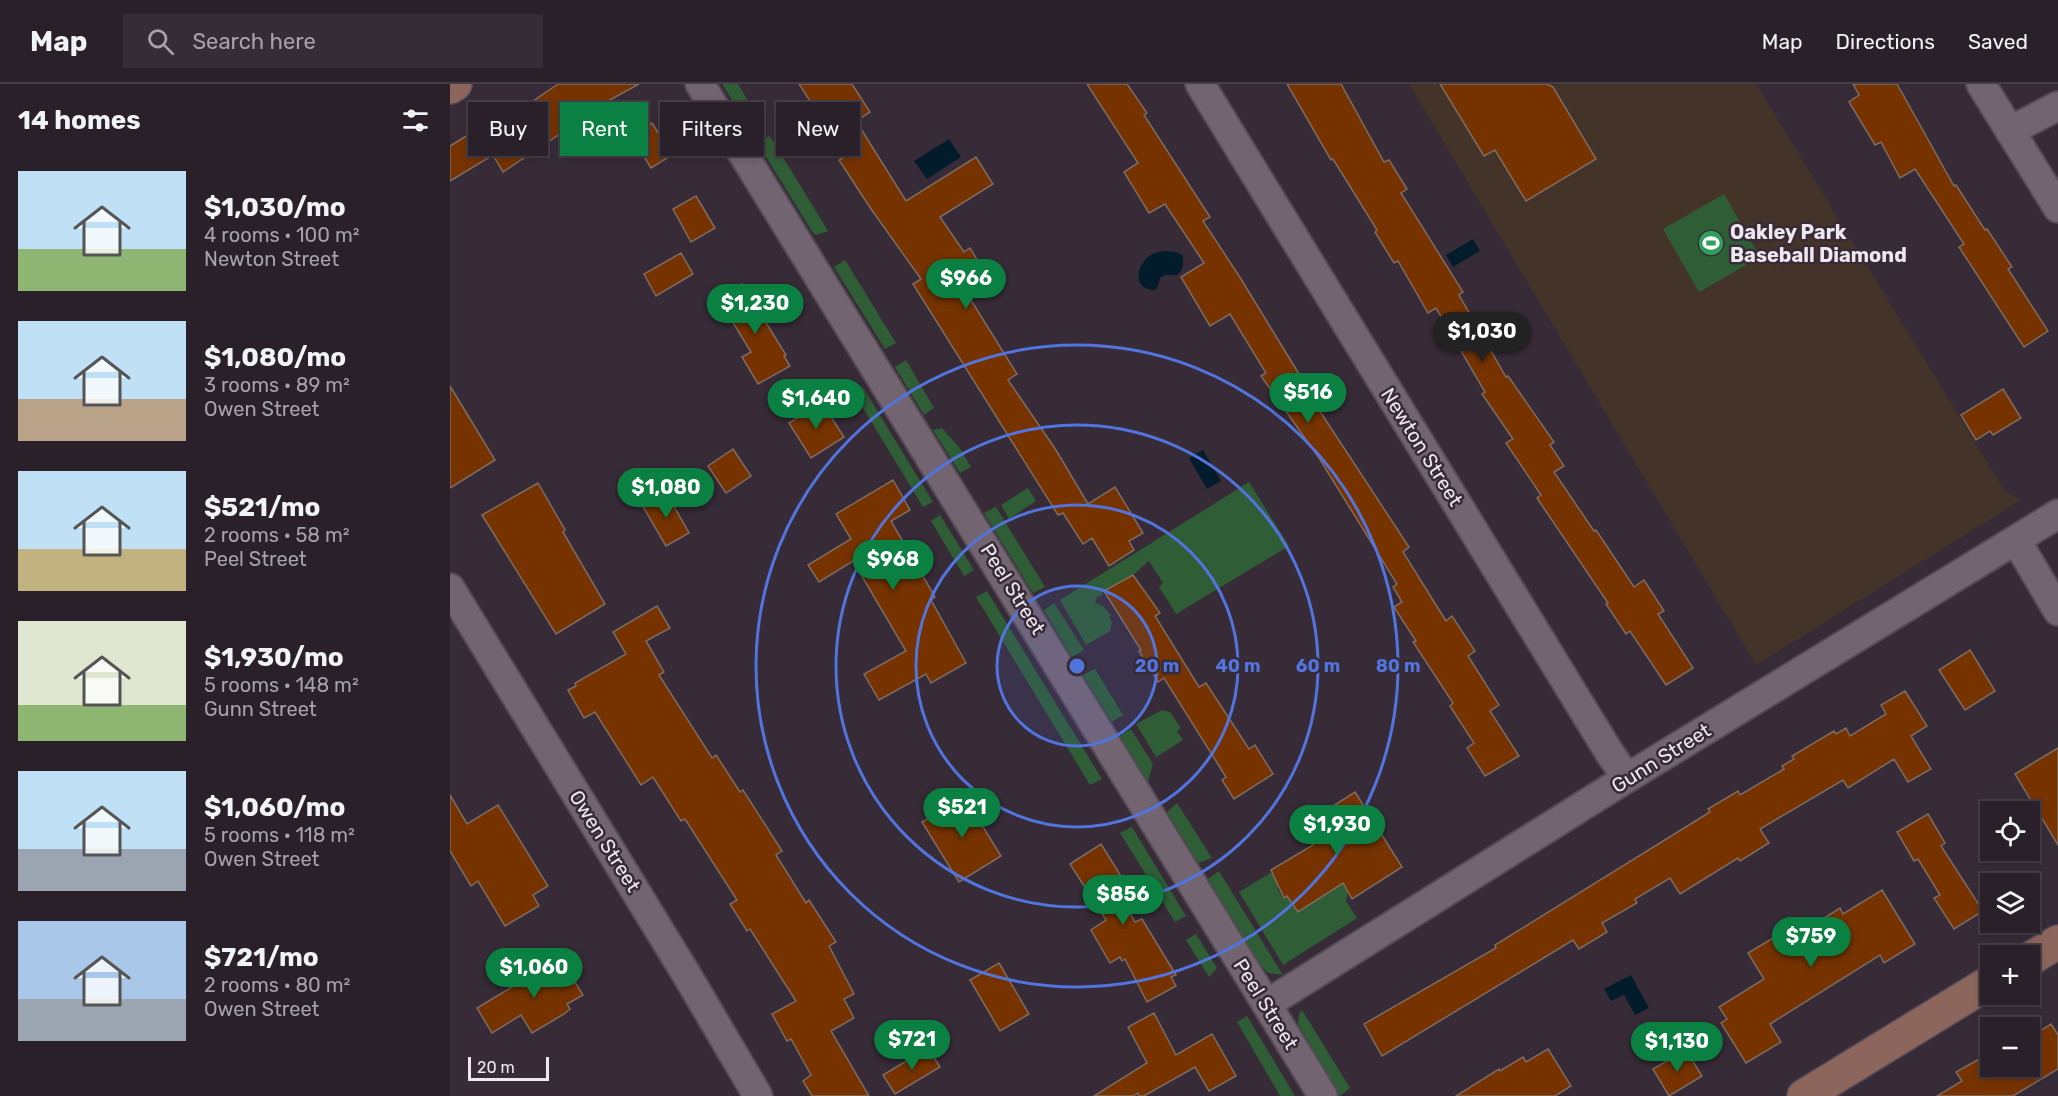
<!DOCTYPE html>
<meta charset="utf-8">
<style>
body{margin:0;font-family:Rubik,sans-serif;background:#352d35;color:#f1f3f6;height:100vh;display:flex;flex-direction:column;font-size:22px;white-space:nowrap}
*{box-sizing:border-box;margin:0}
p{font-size:20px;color:#a5a3a8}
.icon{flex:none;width:33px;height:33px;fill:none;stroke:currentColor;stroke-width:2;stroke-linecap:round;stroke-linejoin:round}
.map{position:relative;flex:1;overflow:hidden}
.sheet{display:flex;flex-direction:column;background:#292029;width:450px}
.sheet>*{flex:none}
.guide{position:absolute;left:18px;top:18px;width:570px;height:54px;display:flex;gap:12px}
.fabs{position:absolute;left:1530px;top:717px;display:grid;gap:12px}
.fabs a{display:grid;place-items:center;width:60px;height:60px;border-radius:0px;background:#292029;box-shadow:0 3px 9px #0003,0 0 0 2px #453e46;font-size:30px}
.scale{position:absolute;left:18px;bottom:15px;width:81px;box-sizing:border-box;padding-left:6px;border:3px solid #efe7ef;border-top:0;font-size:16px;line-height:21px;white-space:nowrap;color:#efe7ef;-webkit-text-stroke:4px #372b37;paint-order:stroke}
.price{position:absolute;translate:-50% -51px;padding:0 14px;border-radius:21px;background:#0b8043;color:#fff;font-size:20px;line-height:39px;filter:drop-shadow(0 2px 3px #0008)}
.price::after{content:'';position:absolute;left:50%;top:36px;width:18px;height:14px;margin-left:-9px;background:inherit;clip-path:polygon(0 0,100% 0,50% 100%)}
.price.selected{background:#222;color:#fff}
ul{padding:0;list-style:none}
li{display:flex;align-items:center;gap:18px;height:150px;padding:0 18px}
li span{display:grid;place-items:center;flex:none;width:168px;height:120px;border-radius:0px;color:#555}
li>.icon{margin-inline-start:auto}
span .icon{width:72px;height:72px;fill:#fffc;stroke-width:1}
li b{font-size:26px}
h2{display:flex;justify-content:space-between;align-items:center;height:72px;padding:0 18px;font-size:26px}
.pill{padding:0 21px;border-radius:0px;background:#292029;box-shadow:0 3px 9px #0003,0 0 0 2px #453e46;font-size:21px;line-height:54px}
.pill.selected{background:#0b8043;color:#fff}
header{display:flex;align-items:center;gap:36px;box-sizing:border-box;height:84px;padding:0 30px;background:#292029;border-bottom:2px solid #453e46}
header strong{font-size:28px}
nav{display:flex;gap:33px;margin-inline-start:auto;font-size:21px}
.search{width:420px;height:54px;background:#352d35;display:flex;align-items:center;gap:15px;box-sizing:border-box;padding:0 21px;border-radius:0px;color:#a5a3a8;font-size:22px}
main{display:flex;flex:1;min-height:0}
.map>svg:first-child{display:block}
.education{fill:#443329}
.green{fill:#2f5d36}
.water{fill:#031c2c}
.building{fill:#763300;stroke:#7e6c62;stroke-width:1.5}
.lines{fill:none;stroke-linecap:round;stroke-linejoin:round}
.street-casing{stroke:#554a55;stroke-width:32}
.secondary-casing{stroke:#554a55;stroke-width:36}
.street{stroke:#736472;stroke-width:28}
.secondary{stroke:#8c665c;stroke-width:33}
.ring{fill:none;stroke:#5274de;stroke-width:3}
.labels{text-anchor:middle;stroke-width:5;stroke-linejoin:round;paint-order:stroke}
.poi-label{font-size:20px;font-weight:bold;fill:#efe7ef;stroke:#372b37;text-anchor:start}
.street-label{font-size:20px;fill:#efe7ef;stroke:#372b37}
.centre{fill:#5274de;stroke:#372b37;stroke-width:3}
.ring-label{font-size:18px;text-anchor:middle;font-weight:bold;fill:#5274de;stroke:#372b37;stroke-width:5;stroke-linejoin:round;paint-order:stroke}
</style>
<header>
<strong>Map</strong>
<div class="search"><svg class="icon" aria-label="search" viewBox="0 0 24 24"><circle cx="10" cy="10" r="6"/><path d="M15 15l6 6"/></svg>Search here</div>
<nav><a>Map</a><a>Directions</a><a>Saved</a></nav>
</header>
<main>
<section class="sheet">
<h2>14 homes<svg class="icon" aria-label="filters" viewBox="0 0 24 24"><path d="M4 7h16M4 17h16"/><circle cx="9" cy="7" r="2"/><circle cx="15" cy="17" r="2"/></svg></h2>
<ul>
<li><span style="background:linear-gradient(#bfe0f5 65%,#8fb573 0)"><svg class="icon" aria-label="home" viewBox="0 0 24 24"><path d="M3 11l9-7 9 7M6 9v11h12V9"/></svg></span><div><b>$1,030/mo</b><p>4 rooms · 100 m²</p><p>Newton Street</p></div></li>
<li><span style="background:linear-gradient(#bfe0f5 65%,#b9a48a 0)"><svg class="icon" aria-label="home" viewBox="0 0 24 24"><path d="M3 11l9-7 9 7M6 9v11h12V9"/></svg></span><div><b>$1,080/mo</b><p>3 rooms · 89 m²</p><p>Owen Street</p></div></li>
<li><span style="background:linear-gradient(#bfe0f5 65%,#c2b280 0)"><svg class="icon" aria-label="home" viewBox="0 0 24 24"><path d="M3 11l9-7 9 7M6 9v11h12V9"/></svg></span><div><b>$521/mo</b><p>2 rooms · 58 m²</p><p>Peel Street</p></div></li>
<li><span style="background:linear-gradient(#dfe7d0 70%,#8fb573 0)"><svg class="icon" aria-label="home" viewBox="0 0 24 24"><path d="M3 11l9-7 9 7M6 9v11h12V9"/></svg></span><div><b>$1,930/mo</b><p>5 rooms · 148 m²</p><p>Gunn Street</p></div></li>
<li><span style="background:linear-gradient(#bfe0f5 65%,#9aa5b1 0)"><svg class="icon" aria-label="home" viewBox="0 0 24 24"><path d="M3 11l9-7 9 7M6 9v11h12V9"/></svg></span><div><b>$1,060/mo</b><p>5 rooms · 118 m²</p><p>Owen Street</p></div></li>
<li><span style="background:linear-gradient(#a9c7e8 65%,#9aa5b1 0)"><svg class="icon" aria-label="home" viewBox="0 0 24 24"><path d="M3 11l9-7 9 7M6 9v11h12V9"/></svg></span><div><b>$721/mo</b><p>2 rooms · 80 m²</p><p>Owen Street</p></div></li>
</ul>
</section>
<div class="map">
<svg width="1608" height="1012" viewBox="0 0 1608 1012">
<rect width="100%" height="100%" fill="#372b37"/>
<polygon class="education" points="959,0 1306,0 1555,407 1571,416 1306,581"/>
<g class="green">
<polygon points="272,0 288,0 300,20 289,27"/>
<polygon points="320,52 378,147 366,151 363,149 307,58"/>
<polygon points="1274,110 1310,173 1249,208 1213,145"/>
<polygon points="395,176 446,259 435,265 384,183"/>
<polygon points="456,276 484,324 474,331 445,283"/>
<polygon points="412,302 483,418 473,423 402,306"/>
<polygon points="492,344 509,363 521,383 510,389 483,346"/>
<polygon points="799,398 839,462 726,530 709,503 713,499 699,477 683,491 652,508 653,511 647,513 645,519 653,522 661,531 659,533 662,538 660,547 636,561 610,516"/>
<polygon points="578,404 586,417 559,435 551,421"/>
<polygon points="546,423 595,503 583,509 534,429"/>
<polygon points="490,431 524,486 514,492 481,437"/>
<polygon points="537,507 652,695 640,701 526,513"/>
<polygon points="604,519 634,566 622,573 594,526"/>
<polygon points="645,585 673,631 662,638 633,591"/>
<polygon points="712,626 720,628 731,644 727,647 733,656 706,673 686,640"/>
<polygon points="681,645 703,680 698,698 670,652"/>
<polygon points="727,719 762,774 748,779 717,728"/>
<polygon points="682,743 736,832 725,838 670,749"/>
<polygon points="769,787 833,891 818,889 810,881 758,795"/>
<polygon points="822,788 830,801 827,804 833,814 837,812 848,828 893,799 898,808 896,817 907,834 833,881 789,808"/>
<polygon points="746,850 767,884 759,893 736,856"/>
<polygon points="852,926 900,1004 890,1012 848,940 849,930"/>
<polygon points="797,932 845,1012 830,1012 787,938"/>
</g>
<g class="water">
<polygon points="499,55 511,73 477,95 464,77"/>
<polygon points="1023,155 1030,167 1003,183 996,171"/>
<path d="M714,167l11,1 8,3c0,9 1,14 -6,20h-12l-4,2 -5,13c-23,1 -21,-23 -7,-34 4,-3 10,-4 15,-5z"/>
<polygon points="753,366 771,397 757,405 739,374"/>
<polygon points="1181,891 1199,924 1185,931 1174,911 1161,917 1154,905"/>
</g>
<g class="building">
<polygon points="108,0 189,0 123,36 125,40 53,88 43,71 0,97 0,62 47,33 51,39"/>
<polygon points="349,0 402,0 420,28 406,37 456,117 526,73 543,100 490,133 514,168 520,164 541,199 519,213 567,290 558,296 606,366 638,420 665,403 693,449 679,457 684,466 659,482 642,454 633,460 613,429 608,431 463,200 471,195 421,125 389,76 396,72"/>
<polygon points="637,0 677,0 697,29 694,31 760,133 753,137 791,195 849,290 848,291 853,299 852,300 959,463 953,468 996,537 1002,532 1025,567 1018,572 1049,621 1040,627 1069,672 1035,692 1017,664 1024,659 1000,622 1003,619 963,558 966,557 944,523 952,518 943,503 947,500 869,374 811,292 816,289 780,230 760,242 731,193 754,179 715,120 699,129 674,88 688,79"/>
<polygon points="837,0 891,0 934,78 939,76 957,105 951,109 1013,208 1009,211 1056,293 1058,292 1104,358 1100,361 1114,382 1104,388 1144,447 1146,446 1184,503 1194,496 1214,527 1208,530 1243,584 1216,601 1180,547 1176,550 1156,520 1158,519 1087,414 1091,411 1056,359 1063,355 1032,310 1035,308 986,224 978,229 948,177 944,179 925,148 927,146 883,75 881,76"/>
<polygon points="990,0 1097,0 1103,3 1146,75 1076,117 1045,66 1034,72"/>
<polygon points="1403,0 1447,0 1504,102 1506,101 1535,146 1537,145 1562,183 1558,185 1598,247 1574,263 1509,163 1514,160 1465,85 1450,94 1431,58 1425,61 1399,18 1409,11"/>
<polygon points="202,39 222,71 201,84 181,52"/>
<polygon points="246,112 265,144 241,158 223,125"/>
<polygon points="231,169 243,190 206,212 194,190"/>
<polygon points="292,200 336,271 334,272 340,282 308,300 292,273 301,268 268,214"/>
<polygon points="0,302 45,376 0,404"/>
<polygon points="1553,305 1571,334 1543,351 1540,347 1526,356 1511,331"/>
<polygon points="372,319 394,353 361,374 339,339"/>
<polygon points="283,365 301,392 276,409 258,382"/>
<polygon points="443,396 460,426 441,437 485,513 481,516 516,579 481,599 476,590 429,616 414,590 456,567 403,477 369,498 358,481 401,455 386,430"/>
<polygon points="88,399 115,446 113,448 155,520 106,550 32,431"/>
<polygon points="216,408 239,449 216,462 192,421"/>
<polygon points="683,491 710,529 705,532 749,603 756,599 799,665 805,661 823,690 784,715 772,696 776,693 714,594 708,598 689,567 691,566 654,507"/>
<polygon points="207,522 220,544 196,557 214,588 209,591 262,674 266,671 290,708 293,706 332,767 326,771 356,819 359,816 386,858 379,862 404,910 394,915 404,934 381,947 419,1012 362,1012 353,997 361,991 341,955 337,957 322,930 346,917 300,845 297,847 280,820 287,816 235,735 231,737 203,693 191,701 145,628 134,634 118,606 126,602 125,599 176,570 163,548"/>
<polygon points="1520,566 1545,607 1515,626 1489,586"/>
<polygon points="1455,607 1477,642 1461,652 1481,685 1458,698 1444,675 1398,704 1393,696 1310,745 1319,759 1290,777 1288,774 1230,810 1220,794 1185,815 1187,819 1152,839 1157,848 1129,865 1123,856 932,972 914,940 1046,864 1045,861 1260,728 1258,725 1288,707 1290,711 1334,685 1332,682 1344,675 1342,672 1384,647 1386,650 1396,644 1400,652 1436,630 1431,621"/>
<polygon points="1608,664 1608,761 1565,690"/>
<polygon points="905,708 952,783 902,815 893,799 848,828 837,812 834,814 821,786 863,761 850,743"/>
<polygon points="0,711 17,740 48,721 98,802 83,811 89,822 55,842 28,797 21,802 0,767"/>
<polygon points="514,712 551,772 509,798 472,738"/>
<polygon points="1478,730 1495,759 1491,762 1533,827 1504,845 1484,814 1490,811 1468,775 1464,777 1447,748"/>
<polygon points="651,760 674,797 665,803 685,838 692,835 726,891 721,893 726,902 697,918 675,875 672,877 670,873 660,879 641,846 656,836 620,780"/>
<polygon points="1432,806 1465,860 1434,879 1430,871 1320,940 1331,958 1296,979 1271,939 1277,935 1269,923 1314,895 1298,869 1333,848 1338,857 1390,824 1393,830"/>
<polygon points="110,874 133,911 117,920 120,925 114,930 82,949 71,931 42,949 27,924"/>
<polygon points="549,879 579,930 550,947 520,896"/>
<polygon points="704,929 726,971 762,950 786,992 759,1007 745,983 694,1012 689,1012 688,1009 683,1012 644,1012 697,979 678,943"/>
<polygon points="1601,940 1608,951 1608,985 1563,1012 1487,1012 1512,997 1506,988 1531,974 1536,982 1580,982 1580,953"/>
<polygon points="478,964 490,983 445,1010 433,991"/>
<polygon points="1098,965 1121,1002 1105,1012 1006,1012 1049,985 1050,987 1073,973 1076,978"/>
<polygon points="1236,966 1252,992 1219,1012 1203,985"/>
</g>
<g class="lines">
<g class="street-casing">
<g id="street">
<polyline points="250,0 873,1012"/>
<polyline points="750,0 1159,668 1177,694"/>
<polyline points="1531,0 1608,124"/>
<polyline points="1560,47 1608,22"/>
<polyline points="1566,456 1608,527"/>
<polyline points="0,504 238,893 308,1012"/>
<polyline points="817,920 1177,694 1608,430"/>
</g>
</g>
<g class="secondary-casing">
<g id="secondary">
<polyline points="0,3 5,0"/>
<polyline points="1580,875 1608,858"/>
<polyline points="1354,1012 1540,898"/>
</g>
</g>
<use href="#street" class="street"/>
<use href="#secondary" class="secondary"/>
</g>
<circle cx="627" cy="582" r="80" fill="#5274de" fill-opacity=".12"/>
<g class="ring">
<circle cx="627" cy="582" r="80"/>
<circle cx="627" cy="582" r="161"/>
<circle cx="627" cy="582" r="241"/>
<circle cx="627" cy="582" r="321"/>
</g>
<defs>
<g id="stadium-disc" transform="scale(1.35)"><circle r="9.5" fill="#2e9e5b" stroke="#372b37"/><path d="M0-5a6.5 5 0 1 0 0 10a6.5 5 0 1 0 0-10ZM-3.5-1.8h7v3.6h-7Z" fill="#fff"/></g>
</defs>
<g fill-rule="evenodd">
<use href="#stadium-disc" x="1261" y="159"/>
</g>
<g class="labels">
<g class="poi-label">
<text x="1280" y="155">Oakley Park<tspan x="1280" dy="23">Baseball Diamond</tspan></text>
</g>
<g class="street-label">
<text transform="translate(972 363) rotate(58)" y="7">Newton Street</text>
<text transform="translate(563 505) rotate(58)" y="7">Peel Street</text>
<text transform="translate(1211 674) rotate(-32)" y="7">Gunn Street</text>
<text transform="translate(155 757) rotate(58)" y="7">Owen Street</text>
<text transform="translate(816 920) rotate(58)" y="7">Peel Street</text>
</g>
</g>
<circle cx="627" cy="582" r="9" class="centre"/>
<g class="ring-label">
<text x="707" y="588">20 m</text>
<text x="788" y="588">40 m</text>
<text x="868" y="588">60 m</text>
<text x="948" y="588">80 m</text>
</g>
</svg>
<div class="fabs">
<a><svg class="icon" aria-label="locate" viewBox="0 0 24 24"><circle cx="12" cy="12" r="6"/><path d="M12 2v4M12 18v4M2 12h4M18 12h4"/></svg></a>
<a><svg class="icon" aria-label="layers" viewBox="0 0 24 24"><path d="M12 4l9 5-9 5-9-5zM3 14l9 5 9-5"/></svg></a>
<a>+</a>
<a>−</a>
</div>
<div class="scale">20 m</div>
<b class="price" style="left:516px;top:226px">$966</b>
<b class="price" style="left:305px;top:251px">$1,230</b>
<b class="price selected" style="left:1032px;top:279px">$1,030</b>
<b class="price" style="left:858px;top:340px">$516</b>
<b class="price" style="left:366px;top:346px">$1,640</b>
<b class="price" style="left:216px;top:435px">$1,080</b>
<b class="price" style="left:443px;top:507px">$968</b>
<b class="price" style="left:512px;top:755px">$521</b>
<b class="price" style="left:887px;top:772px">$1,930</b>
<b class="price" style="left:673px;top:842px">$856</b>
<b class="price" style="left:1361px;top:884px">$759</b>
<b class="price" style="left:84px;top:915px">$1,060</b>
<b class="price" style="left:462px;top:987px">$721</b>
<b class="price" style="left:1227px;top:989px">$1,130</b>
<div class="guide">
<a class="pill">Buy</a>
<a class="pill selected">Rent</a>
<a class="pill">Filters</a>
<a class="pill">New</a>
</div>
</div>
</main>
